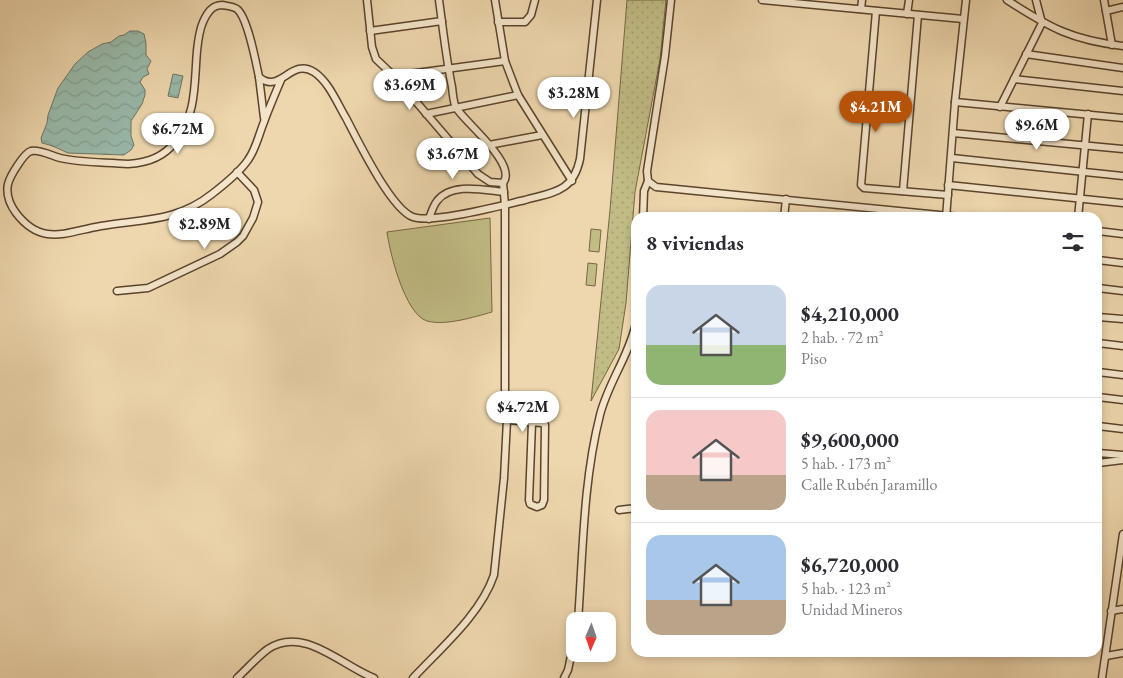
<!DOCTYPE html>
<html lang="es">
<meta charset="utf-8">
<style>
body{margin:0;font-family:"EB Garamond",serif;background:#f2f2f3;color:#2b2b33;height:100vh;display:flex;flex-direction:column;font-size:19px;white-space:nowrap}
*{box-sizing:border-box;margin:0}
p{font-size:16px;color:#7c7c81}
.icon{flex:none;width:28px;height:28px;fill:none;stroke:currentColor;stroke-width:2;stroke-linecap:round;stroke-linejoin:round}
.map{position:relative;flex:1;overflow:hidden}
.drawer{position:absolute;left:631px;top:212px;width:471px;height:445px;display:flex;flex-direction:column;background:#fff;border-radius:15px;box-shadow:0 2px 8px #0003}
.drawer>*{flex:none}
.needle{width:32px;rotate:182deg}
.fabs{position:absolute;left:566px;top:612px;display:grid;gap:10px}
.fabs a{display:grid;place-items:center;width:50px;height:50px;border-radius:10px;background:#fff;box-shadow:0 2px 8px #0003;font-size:25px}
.price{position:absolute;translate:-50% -42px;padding:0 11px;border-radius:18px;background:#fff;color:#222;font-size:16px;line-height:32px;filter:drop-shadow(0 1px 2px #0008)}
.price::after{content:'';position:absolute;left:50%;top:30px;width:15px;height:11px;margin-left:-8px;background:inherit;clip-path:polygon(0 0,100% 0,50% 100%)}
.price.selected{background:#b45309;color:#fff}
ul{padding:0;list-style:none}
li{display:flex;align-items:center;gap:15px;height:125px;padding:0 15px}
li+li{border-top:1px solid #e1e1e2}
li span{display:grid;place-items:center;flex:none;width:140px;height:100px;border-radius:15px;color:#555}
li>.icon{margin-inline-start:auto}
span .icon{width:60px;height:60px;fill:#fffc;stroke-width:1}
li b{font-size:21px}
h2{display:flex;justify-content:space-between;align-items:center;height:60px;padding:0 15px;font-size:21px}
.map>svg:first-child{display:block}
.park{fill:url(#park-dots);stroke:#756842}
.pitch{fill:#c1bc85;stroke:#756842}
.water{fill:url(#water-waves);stroke:#6c7767}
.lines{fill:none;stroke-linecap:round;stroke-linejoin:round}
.street-casing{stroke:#5a442c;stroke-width:9}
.street{stroke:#f4e5ca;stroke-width:6}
</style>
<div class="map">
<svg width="1123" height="678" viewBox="0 0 1123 678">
<defs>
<pattern id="park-dots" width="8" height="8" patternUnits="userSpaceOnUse" patternTransform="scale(1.25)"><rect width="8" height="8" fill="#c1bc85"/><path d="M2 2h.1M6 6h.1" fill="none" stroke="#a6a171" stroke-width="1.8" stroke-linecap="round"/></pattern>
<pattern id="water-waves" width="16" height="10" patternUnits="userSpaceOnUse" patternTransform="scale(1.25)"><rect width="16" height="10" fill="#99baab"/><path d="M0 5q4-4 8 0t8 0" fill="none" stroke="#849f91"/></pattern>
</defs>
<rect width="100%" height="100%" fill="#eed7ae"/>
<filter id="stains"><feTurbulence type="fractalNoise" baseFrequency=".004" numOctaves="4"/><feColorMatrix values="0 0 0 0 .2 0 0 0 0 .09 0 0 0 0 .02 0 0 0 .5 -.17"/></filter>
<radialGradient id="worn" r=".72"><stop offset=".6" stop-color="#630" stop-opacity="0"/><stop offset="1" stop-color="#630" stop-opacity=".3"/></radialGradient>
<polygon class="park" points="627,0 666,0 660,59 635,192 626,303 619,349 591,401 610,210"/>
<g class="pitch">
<path d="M490,218l2,94c-18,5 -46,14 -65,9 -22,-7 -37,-67 -40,-89z"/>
<polygon points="591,229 601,230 599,252 589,251"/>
<polygon points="588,263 597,264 595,286 586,285"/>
</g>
<g class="water">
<path d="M130,31h8l6,3 2,9v12l5,6 -4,8 2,5 -6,3 -3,5 5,8v5l-3,9 -11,17v15l3,9 -3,5 -7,5 -56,-2c-9,-4 -16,-8 -26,-10l-1,-5 6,-15 1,-8 10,-27 17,-24 13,-12 14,-8 9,-2 8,-6 5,-1z"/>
<polygon points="173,74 183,76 178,98 168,96"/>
</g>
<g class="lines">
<g class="street-casing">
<g id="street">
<polyline points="367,0 372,47 376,59 394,76 478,174 490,182 503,183"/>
<polyline points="495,0 505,61 518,95 572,181"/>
<polyline points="671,0 665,56 647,171 648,181 656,187 970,218"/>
<polyline points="762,0 963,19"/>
<path d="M1007,0c43,28 65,40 116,46"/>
<polyline points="1036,0 1042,23"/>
<polyline points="1104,0 1112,45"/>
<polyline points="861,9 862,0"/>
<polyline points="876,11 861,185 864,188 948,195"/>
<polyline points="1106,11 1123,7"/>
<polyline points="907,14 909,0"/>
<polyline points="498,22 525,22 531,15 535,0"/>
<polyline points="370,31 442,21"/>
<polyline points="1026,54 1123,68"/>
<polyline points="394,76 505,61"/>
<polyline points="259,77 264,118"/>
<polyline points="1014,79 1123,91"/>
<path d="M281,80c-6,14 -12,28 -17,42 -5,12 -8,27 -16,38 -9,13 -23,24 -36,34 -35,28 -70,25 -111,32 -35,6 -59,21 -85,-13 -6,-8 -10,-19 -8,-29 2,-8 16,-31 23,-33 9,-2 21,5 29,7 22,5 46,4 68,6 18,-1 36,-7 47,-22 22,-28 19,-57 22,-91 1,-10 2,-20 6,-29 4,-9 9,-17 19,-17 5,1 10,1 15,4 11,9 19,54 22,68 21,18 32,-20 55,-5 15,10 23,31 32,46 12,23 45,91 67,99 19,7 90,-12 112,-17 29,-8 48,-8 55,-41l17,-159"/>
<polyline points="955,102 1123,118"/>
<polyline points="1000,107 1042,23"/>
<polyline points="426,114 518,95"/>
<polyline points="953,133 1123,149"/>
<polyline points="489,145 542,135"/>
<polyline points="952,158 1123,176"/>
<polyline points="948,185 1123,203"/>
<polyline points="903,191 918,15"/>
<polyline points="643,218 644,191 648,181"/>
<polyline points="784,218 786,199"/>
<polyline points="946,218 955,102 966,0"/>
<polyline points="1078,218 1088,114"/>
<path d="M429,219c2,-6 4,-13 8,-18 14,-19 47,-11 67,-9"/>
<polyline points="1098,231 1123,234"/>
<polyline points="1098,260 1123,263"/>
<polyline points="1098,288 1123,291"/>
<polyline points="117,291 148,288 220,254 237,242 243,236 253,218 258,202 254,190 237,172"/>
<polyline points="1098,317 1123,319"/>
<polyline points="1098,343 1123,346"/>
<polyline points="1098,372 1123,375"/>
<polyline points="1098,397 1123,400"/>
<polyline points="507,420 542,423 545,425 544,500 542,505 537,507 530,504 529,500 532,423"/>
<polyline points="1098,426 1123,429"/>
<polyline points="1098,453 1123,455"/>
<polyline points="1098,463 1123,460"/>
<polyline points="619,510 636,508"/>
<polyline points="1111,611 1123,609"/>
<path d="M578,621c5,-68 5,-139 22,-206 8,-32 29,-59 36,-92"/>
<polyline points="1106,656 1123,653"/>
<path d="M237,678c10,-9 20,-21 31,-29 35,-24 74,17 106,29"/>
<path d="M413,678c28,-30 68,-64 81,-103l10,-97 3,-58 -2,-31v-184l-2,-22c15,-18 -36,-59 -46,-74 -4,-5 -4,-15 -5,-22 -6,-29 -9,-58 -13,-87"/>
<polyline points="564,678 568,670 575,637"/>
<polyline points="1102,678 1123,534"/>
</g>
</g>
<use href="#street" class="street"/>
</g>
<rect width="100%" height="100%" filter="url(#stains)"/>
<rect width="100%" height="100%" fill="url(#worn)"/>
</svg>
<div class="fabs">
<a><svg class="needle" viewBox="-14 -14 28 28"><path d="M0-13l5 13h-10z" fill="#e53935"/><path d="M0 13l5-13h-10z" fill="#7c7c81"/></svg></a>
</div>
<b class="price" style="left:410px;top:111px">$3.69M</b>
<b class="price" style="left:574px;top:119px">$3.28M</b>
<b class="price selected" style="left:876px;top:133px">$4.21M</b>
<b class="price" style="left:1037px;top:151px">$9.6M</b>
<b class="price" style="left:178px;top:155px">$6.72M</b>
<b class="price" style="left:453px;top:180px">$3.67M</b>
<b class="price" style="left:205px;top:250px">$2.89M</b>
<b class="price" style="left:523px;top:433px">$4.72M</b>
<section class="drawer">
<h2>8 viviendas<svg class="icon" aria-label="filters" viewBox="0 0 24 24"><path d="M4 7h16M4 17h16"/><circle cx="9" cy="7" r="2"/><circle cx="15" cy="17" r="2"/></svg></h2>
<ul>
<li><span style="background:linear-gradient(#c9d6e8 60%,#8fb573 0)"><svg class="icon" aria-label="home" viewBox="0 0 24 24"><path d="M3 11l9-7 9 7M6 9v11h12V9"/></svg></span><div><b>$4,210,000</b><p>2 hab. · 72 m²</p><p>Piso</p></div></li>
<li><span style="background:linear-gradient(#f6c9c9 65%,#b9a48a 0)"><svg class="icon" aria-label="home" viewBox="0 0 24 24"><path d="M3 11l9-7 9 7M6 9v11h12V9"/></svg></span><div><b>$9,600,000</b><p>5 hab. · 173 m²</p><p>Calle Rubén Jaramillo</p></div></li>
<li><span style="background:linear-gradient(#a9c7e8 65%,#b9a48a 0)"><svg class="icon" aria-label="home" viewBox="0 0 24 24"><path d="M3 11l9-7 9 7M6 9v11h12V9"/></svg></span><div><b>$6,720,000</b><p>5 hab. · 123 m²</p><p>Unidad Mineros</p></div></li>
</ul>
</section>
</div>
